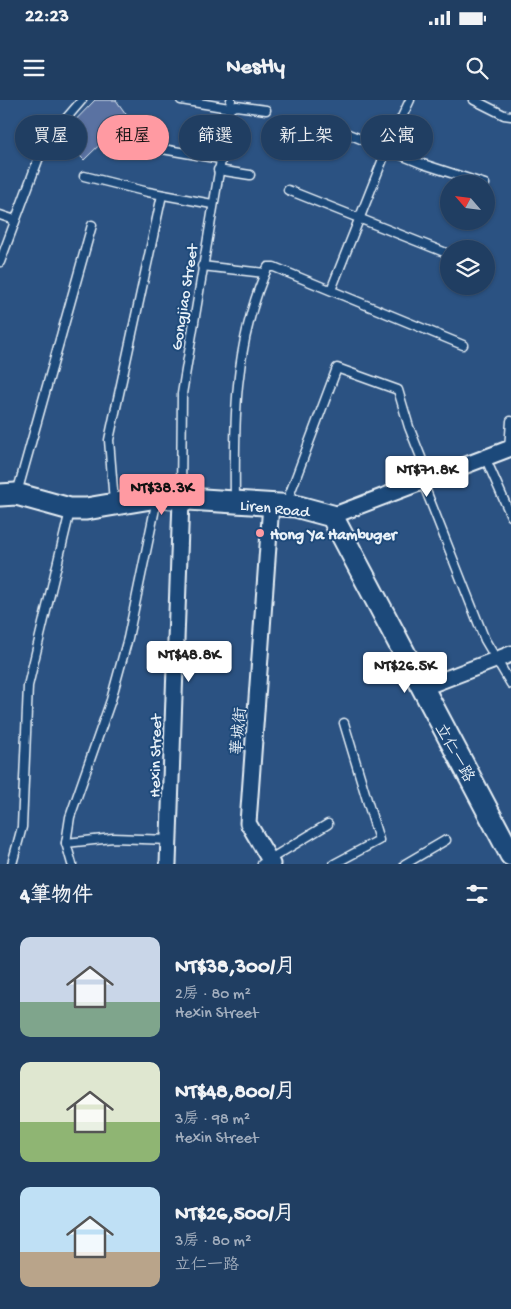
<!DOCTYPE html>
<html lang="zh-TW">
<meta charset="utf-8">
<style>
body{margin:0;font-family:"Gochi Hand","LXGW WenKai TC",sans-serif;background:#2d496b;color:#f1f3f6;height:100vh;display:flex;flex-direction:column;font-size:19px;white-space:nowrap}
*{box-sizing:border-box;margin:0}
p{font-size:16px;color:#a2aebe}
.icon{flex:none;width:28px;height:28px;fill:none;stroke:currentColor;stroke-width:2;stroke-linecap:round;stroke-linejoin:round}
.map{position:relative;height:764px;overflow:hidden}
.panel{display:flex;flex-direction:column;background:#203e62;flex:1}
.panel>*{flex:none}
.top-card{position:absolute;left:15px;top:15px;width:481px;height:45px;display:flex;gap:10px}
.needle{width:32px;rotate:298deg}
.controls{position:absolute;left:440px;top:75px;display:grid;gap:10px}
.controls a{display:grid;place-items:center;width:55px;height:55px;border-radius:50%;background:#203e62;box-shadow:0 1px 4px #0004,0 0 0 1px #3d5777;font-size:25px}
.price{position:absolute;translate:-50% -42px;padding:0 11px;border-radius:5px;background:#fff;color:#222;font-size:16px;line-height:32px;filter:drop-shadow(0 1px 2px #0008)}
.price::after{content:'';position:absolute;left:50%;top:30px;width:15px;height:11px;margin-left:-8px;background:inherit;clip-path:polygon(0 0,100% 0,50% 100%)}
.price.selected{background:#ff9aa2;color:#111}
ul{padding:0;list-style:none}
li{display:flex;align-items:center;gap:15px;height:125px;padding:0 20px}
li span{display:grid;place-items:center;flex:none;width:140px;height:100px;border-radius:10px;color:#555}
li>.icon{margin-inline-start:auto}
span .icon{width:60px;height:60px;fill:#fffc;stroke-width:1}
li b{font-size:21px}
h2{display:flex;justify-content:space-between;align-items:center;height:60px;padding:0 20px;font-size:21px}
.chip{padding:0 18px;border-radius:22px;background:#203e62;box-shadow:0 1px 4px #0004,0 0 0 1px #3d5777;font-size:18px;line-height:45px}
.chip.selected{background:#ff9aa2;color:#111}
.status{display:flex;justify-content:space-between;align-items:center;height:35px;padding:0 25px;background:#203e62;direction:ltr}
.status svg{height:14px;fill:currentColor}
header{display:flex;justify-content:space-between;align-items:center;height:65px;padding:0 20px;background:#203e62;font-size:22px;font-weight:700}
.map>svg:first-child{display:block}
.building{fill:#5a72a2;stroke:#e8f1f8}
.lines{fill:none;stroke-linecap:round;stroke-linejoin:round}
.lane-casing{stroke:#e8f1f8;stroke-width:11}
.street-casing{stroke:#e8f1f8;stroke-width:19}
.secondary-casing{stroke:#e8f1f8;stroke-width:25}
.lane{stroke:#1f4a7a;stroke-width:8}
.street{stroke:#1f4a7a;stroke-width:15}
.secondary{stroke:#1f4a7a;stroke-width:21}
.poi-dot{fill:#ff9aa2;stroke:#1f4a7a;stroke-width:2}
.labels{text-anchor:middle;stroke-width:4;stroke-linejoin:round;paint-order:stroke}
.street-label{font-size:16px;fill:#e8f1f8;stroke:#1f4a7a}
.poi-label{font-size:16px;font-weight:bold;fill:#e8f1f8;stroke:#1f4a7a;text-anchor:start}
</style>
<div class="status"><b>22:23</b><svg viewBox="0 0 49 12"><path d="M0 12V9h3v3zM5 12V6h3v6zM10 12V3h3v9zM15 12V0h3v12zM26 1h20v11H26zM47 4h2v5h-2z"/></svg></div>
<header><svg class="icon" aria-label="menu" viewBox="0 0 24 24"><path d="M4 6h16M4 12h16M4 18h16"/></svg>Nestly<svg class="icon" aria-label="search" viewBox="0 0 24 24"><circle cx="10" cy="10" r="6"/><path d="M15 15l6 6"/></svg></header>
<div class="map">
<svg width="511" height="764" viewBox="0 0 511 764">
<rect width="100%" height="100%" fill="#2b5282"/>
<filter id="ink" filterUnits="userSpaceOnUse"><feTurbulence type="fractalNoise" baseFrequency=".02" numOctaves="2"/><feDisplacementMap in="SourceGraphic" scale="10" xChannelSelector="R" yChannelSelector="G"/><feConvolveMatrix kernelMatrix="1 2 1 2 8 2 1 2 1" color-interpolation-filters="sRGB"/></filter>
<g filter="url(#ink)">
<polygon class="building" points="95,0 116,0 128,17 84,60 60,36"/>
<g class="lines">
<g class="lane-casing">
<g id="lane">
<polyline points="181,0 229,8 237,6 266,10"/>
<polyline points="474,0 504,15 511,16"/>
<polyline points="316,21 423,64 485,84"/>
<polyline points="122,42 220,59"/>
<polyline points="218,70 250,75"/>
<polyline points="84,76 148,92 212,104"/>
<polyline points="288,90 449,154"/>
<polyline points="0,115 15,120"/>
<polyline points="0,162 44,44 82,0"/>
<polyline points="202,166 265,173 268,167 274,167 463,245"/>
<polyline points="331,190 387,49 410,0"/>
<polyline points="509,349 511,321"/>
<polyline points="485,357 511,416"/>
<polyline points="423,383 485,540 511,584"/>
<polyline points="17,393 92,125"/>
<polyline points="181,398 182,294 231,0"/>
<path d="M235,400c-1,-79 -1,-152 30,-227"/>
<polyline points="114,402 109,340 162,95"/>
<polyline points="286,404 337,268 398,290 409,327 430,380"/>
<polyline points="66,743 113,738 170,740"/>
<polyline points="12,764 22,727 28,586 70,411"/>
<polyline points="72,764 66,743 70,717 111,600 128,538 157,399"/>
<polyline points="262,764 328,724"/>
<polyline points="334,764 379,740 344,623"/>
<polyline points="405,764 446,740"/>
</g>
</g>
<g class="street-casing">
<g id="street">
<polyline points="271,404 248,723 272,764"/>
<polyline points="332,416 511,348"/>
<polyline points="422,588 511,554"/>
<polyline points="168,764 181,400"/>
</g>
</g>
<g class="secondary-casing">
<polyline id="secondary" points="0,395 16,394 70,409 86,409 157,397 295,406 332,416 511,755"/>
</g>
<use href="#lane" class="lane"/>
<use href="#street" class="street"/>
<use href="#secondary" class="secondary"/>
</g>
</g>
<circle class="poi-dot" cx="260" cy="433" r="5"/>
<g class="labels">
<g class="street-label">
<text transform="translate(183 197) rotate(-81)" y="6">Gongjiao Street</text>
<text transform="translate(275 407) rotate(6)" y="6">Liren Road</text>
<text transform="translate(237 631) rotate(-85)" y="6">華城街</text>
<text transform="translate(456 652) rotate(61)" y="6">立仁一路</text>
<text transform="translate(154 656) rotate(-89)" y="6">Hexin Street</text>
</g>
<g class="poi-label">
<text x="270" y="439">Hong Ya Hambuger</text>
</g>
</g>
</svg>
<div class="controls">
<a><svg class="needle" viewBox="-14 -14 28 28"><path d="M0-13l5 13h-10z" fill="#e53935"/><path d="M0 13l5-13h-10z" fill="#a2aebe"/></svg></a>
<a><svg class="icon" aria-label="layers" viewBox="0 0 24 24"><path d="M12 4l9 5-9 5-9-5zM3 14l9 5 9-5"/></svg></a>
</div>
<b class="price" style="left:427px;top:398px">NT$71.8K</b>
<b class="price selected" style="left:162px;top:416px">NT$38.3K</b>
<b class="price" style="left:189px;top:583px">NT$48.8K</b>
<b class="price" style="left:405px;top:594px">NT$26.5K</b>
<div class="top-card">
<a class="chip">買屋</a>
<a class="chip selected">租屋</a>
<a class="chip">篩選</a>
<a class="chip">新上架</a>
<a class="chip">公寓</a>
</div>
</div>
<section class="panel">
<h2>4筆物件<svg class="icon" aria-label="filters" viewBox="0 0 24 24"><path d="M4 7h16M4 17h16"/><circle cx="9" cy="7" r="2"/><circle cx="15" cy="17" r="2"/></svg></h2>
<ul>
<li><span style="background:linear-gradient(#c9d6e8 65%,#7fa58c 0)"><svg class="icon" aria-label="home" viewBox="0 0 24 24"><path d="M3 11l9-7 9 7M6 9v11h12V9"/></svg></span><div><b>NT$38,300/月</b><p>2房 · 80 m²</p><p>Hexin Street</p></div></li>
<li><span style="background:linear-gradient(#dfe7d0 60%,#8fb573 0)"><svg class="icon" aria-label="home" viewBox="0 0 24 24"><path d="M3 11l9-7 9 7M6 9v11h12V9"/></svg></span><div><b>NT$48,800/月</b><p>3房 · 98 m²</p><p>Hexin Street</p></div></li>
<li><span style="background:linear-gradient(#bfe0f5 65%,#b9a48a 0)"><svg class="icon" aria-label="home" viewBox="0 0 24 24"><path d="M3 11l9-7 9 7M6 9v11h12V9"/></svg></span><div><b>NT$26,500/月</b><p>3房 · 80 m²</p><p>立仁一路</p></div></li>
</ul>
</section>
